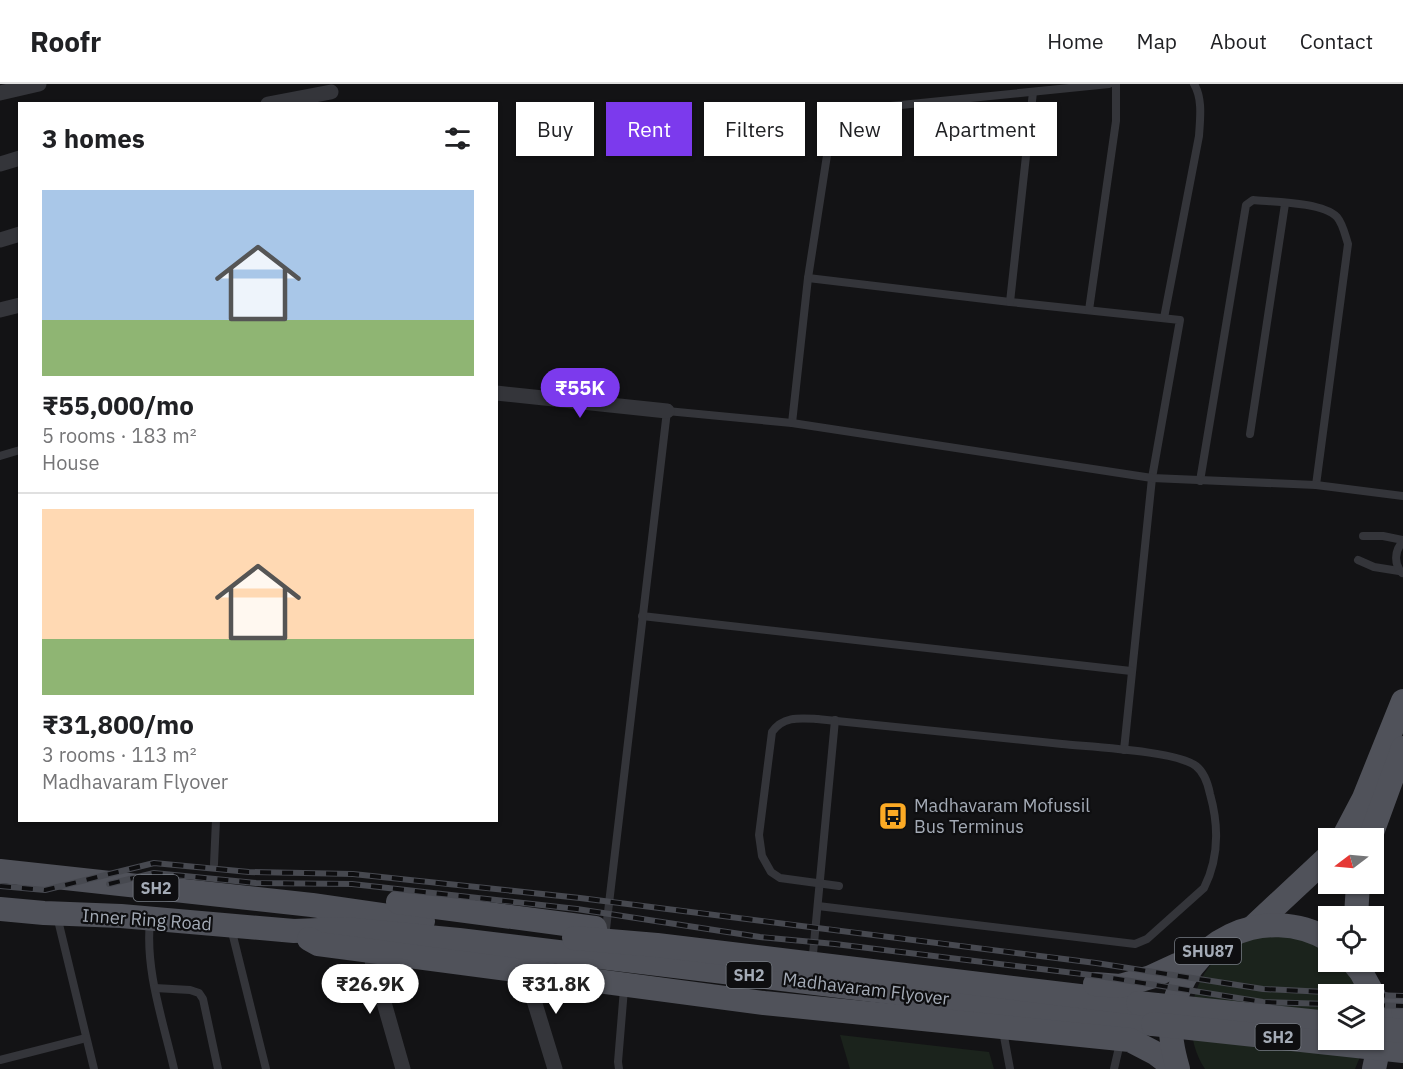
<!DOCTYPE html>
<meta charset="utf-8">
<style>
body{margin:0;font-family:"IBM Plex Sans",sans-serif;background:#f2f2f2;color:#202124;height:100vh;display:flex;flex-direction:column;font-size:22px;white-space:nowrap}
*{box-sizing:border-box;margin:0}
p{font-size:20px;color:#757577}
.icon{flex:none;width:33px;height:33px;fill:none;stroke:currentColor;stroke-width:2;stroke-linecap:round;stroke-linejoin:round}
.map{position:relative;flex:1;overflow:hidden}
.drawer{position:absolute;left:18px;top:18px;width:480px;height:720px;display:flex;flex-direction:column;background:#fff;border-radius:0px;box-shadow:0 2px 4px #0004}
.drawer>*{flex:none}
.hud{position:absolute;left:516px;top:18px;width:570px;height:54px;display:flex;gap:12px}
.needle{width:39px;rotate:254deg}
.fabs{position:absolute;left:1318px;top:744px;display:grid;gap:12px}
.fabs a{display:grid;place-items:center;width:66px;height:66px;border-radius:0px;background:#fff;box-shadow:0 2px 4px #0004;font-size:30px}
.price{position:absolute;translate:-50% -51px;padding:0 14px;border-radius:21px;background:#fff;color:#222;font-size:20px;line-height:39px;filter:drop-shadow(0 2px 3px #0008)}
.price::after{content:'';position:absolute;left:50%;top:36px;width:18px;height:14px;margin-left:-9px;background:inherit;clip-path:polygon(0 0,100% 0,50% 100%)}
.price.active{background:#7c3aed;color:#fff}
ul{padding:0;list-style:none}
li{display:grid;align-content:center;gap:12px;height:318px;padding:0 24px}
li+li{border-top:2px solid #e0e0e0}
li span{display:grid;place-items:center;height:186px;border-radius:0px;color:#555}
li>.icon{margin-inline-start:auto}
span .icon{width:108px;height:108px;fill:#fffc;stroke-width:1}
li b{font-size:26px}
h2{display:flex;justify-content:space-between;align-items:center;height:72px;padding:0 24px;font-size:26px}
.chip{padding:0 21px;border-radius:0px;background:#fff;box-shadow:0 2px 4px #0004;font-size:21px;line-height:54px}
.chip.active{background:#7c3aed;color:#fff}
header{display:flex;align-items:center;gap:36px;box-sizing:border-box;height:84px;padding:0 30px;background:#fff;border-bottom:2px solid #e0e0e0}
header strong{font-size:28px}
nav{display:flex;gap:33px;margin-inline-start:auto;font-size:21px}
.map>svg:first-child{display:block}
.green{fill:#1b231c}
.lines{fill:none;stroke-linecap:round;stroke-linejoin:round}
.service{stroke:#34353a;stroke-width:8}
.minor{stroke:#34353a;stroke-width:15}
.primary{stroke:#50525a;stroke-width:24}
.rail-casing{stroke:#474950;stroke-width:6}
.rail{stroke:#0e0e10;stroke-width:4;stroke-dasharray:11;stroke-linecap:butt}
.service-bridge{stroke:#34353a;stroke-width:8}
.primary-bridge{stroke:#50525a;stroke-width:24}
.labels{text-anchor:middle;stroke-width:4.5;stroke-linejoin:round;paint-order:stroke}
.shield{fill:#0e0e10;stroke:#777c84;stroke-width:1.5}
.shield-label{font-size:16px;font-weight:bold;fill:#a4abb6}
.poi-label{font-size:18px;fill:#a4abb6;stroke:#0e0e10;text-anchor:start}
.street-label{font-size:18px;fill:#a4abb6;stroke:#0e0e10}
</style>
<header>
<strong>Roofr</strong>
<nav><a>Home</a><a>Map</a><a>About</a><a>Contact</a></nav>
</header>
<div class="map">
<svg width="1403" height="985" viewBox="0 0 1403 985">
<rect width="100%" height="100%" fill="#131315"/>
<g class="green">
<path d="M1292,849l37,15v14h16l18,32h-34v46h38l-12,29h-150c-24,-36 -16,-90 18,-116 5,-4 10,-9 15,-11 15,-6 38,-7 54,-9z"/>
<polygon points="840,951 989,968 994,985 850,985"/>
</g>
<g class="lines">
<g class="service">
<polyline points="808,194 1010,218 1180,236 1152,394 1124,666"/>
<polyline points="1010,218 1033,8"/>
<polyline points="1089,226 1116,37 1116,0"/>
<path d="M1164,234l35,-182c1,-17 4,-37 -5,-52"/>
<path d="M792,339l16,-145 22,-142c9,-19 21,-25 41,-28l238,-24"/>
<polyline points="1250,350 1285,120"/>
<polyline points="0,372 20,366"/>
<path d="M1200,397l46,-276 7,-5c21,2 69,2 84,17 6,7 8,18 11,27l-32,241"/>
<polyline points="1363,452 1383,452 1403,456"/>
<polyline points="1358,476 1374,483 1399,487"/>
<path d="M1402,489c-8,-8 -8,-23 1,-31"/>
<polyline points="642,532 1131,587"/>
<path d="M817,635c82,8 164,16 245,25 29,3 115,7 134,22 9,7 12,18 14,28 9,32 9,64 -6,94l-57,51 -12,5 -317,-38"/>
<polyline points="214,780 216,736"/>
<polyline points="57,832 94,985"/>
<path d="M150,837c-5,50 13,99 24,148"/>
<polyline points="231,844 266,985"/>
<polyline points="606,845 667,327 792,339 1152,394 1316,401 1403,412"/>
<polyline points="813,870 835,636"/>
<polyline points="155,904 190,906 199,909 203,915 218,985"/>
<polyline points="1003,947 1010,985"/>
<polyline points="0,976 86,954"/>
<polyline points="619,985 618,978 624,905"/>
<polyline points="1114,985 1120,959"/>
</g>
<g class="minor">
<polyline points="0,9 39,0"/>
<polyline points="268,20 331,8"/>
<polyline points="0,80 20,74"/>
<polyline points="0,156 20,150"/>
<polyline points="0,226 20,221"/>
<polyline points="496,309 667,327"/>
<polyline points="369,866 403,985"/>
<polyline points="525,887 555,985"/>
</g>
<g class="primary">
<polyline points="1343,754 1364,714 1403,617"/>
<polyline points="1370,754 1403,664"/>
<polyline points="0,787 312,821 423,837"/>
<polyline points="398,818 595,844"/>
<polyline points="0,825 44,829 121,832 294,847 344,845 459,856 1153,940"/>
<polyline points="1356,832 1358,800"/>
<polyline points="1253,843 1329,772"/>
<polyline points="574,854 657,861 1138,919"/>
<polyline points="309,855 318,860 764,919 1130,956 1155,969 1176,985"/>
<polyline points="1353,878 1361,888 1373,910"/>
<polyline points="1095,900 1120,902 1151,893 1177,881 1193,880"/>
<polyline points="1377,918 1403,926"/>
<path d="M1178,985c-5,-18 -9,-35 -6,-54 11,-74 93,-113 157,-75"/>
<path d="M1374,985c5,-23 12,-51 0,-73"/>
</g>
<g class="rail-casing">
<g id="rail">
<polyline points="109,800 154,789 256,799 352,800 577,825 760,853 835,860 1099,892 1263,918 1329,920"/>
<polyline points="0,802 45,806 154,779 249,788 353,790 580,814 1096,879 1263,905 1368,910"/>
<polyline points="1374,911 1403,912"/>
<polyline points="1374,921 1403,922"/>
</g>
</g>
<use href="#rail" class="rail"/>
<path class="service-bridge" d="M817,635c-17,-1 -34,-3 -45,13l-13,103 3,21 9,16 9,6 59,8"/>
<g class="primary-bridge">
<polyline points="1138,919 1329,939"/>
<polyline points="1153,940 1403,967"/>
<polyline points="1374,944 1403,947"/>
</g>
</g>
<defs>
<g id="bus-square" transform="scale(1.5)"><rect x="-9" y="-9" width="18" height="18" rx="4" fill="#fcaa24" stroke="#0e0e10"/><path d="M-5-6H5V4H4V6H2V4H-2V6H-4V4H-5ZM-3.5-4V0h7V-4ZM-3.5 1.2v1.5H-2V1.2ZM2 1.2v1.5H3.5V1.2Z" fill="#111"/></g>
</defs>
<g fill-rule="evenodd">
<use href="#bus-square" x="893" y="732"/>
</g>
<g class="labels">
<g class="shield">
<rect x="133.5" y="791" width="45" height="26" rx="4.5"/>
<rect x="1175" y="854" width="66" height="26" rx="4.5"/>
<rect x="726.5" y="878" width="45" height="26" rx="4.5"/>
<rect x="1255.5" y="940" width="45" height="26" rx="4.5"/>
</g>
<g class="shield-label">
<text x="156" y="810">SH2</text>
<text x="1208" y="873">SHU87</text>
<text x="749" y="897">SH2</text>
<text x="1278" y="959">SH2</text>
</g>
<g class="poi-label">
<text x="914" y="728">Madhavaram Mofussil<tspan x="914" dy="21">Bus Terminus</tspan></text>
</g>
<g class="street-label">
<text transform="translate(147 836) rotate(4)" y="6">Inner Ring Road</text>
<text transform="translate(866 905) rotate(7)" y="6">Madhavaram Flyover</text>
</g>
</g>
</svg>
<div class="fabs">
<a><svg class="needle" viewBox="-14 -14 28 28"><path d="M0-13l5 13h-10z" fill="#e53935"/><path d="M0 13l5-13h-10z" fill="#757577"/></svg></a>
<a><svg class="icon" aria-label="locate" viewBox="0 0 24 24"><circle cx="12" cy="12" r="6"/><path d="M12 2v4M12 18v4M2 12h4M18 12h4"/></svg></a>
<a><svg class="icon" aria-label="layers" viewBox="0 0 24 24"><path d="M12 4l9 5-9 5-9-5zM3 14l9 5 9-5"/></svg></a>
</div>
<b class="price active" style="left:580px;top:335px">₹55K</b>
<b class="price" style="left:370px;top:931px">₹26.9K</b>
<b class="price" style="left:556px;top:931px">₹31.8K</b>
<div class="hud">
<a class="chip">Buy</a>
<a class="chip active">Rent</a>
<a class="chip">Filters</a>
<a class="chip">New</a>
<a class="chip">Apartment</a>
</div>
<section class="drawer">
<h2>3 homes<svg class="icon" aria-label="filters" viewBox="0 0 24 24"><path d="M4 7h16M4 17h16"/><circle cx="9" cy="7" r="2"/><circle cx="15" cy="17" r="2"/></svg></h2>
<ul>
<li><span style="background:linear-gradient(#a9c7e8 70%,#8fb573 0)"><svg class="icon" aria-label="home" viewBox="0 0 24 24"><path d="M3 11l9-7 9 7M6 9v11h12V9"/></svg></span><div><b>₹55,000/mo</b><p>5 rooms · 183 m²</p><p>House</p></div></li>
<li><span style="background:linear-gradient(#ffd9b3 70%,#8fb573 0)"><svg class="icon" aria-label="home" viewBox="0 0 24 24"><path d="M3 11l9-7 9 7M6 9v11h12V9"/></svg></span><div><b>₹31,800/mo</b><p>3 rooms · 113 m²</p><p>Madhavaram Flyover</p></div></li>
</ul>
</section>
</div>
